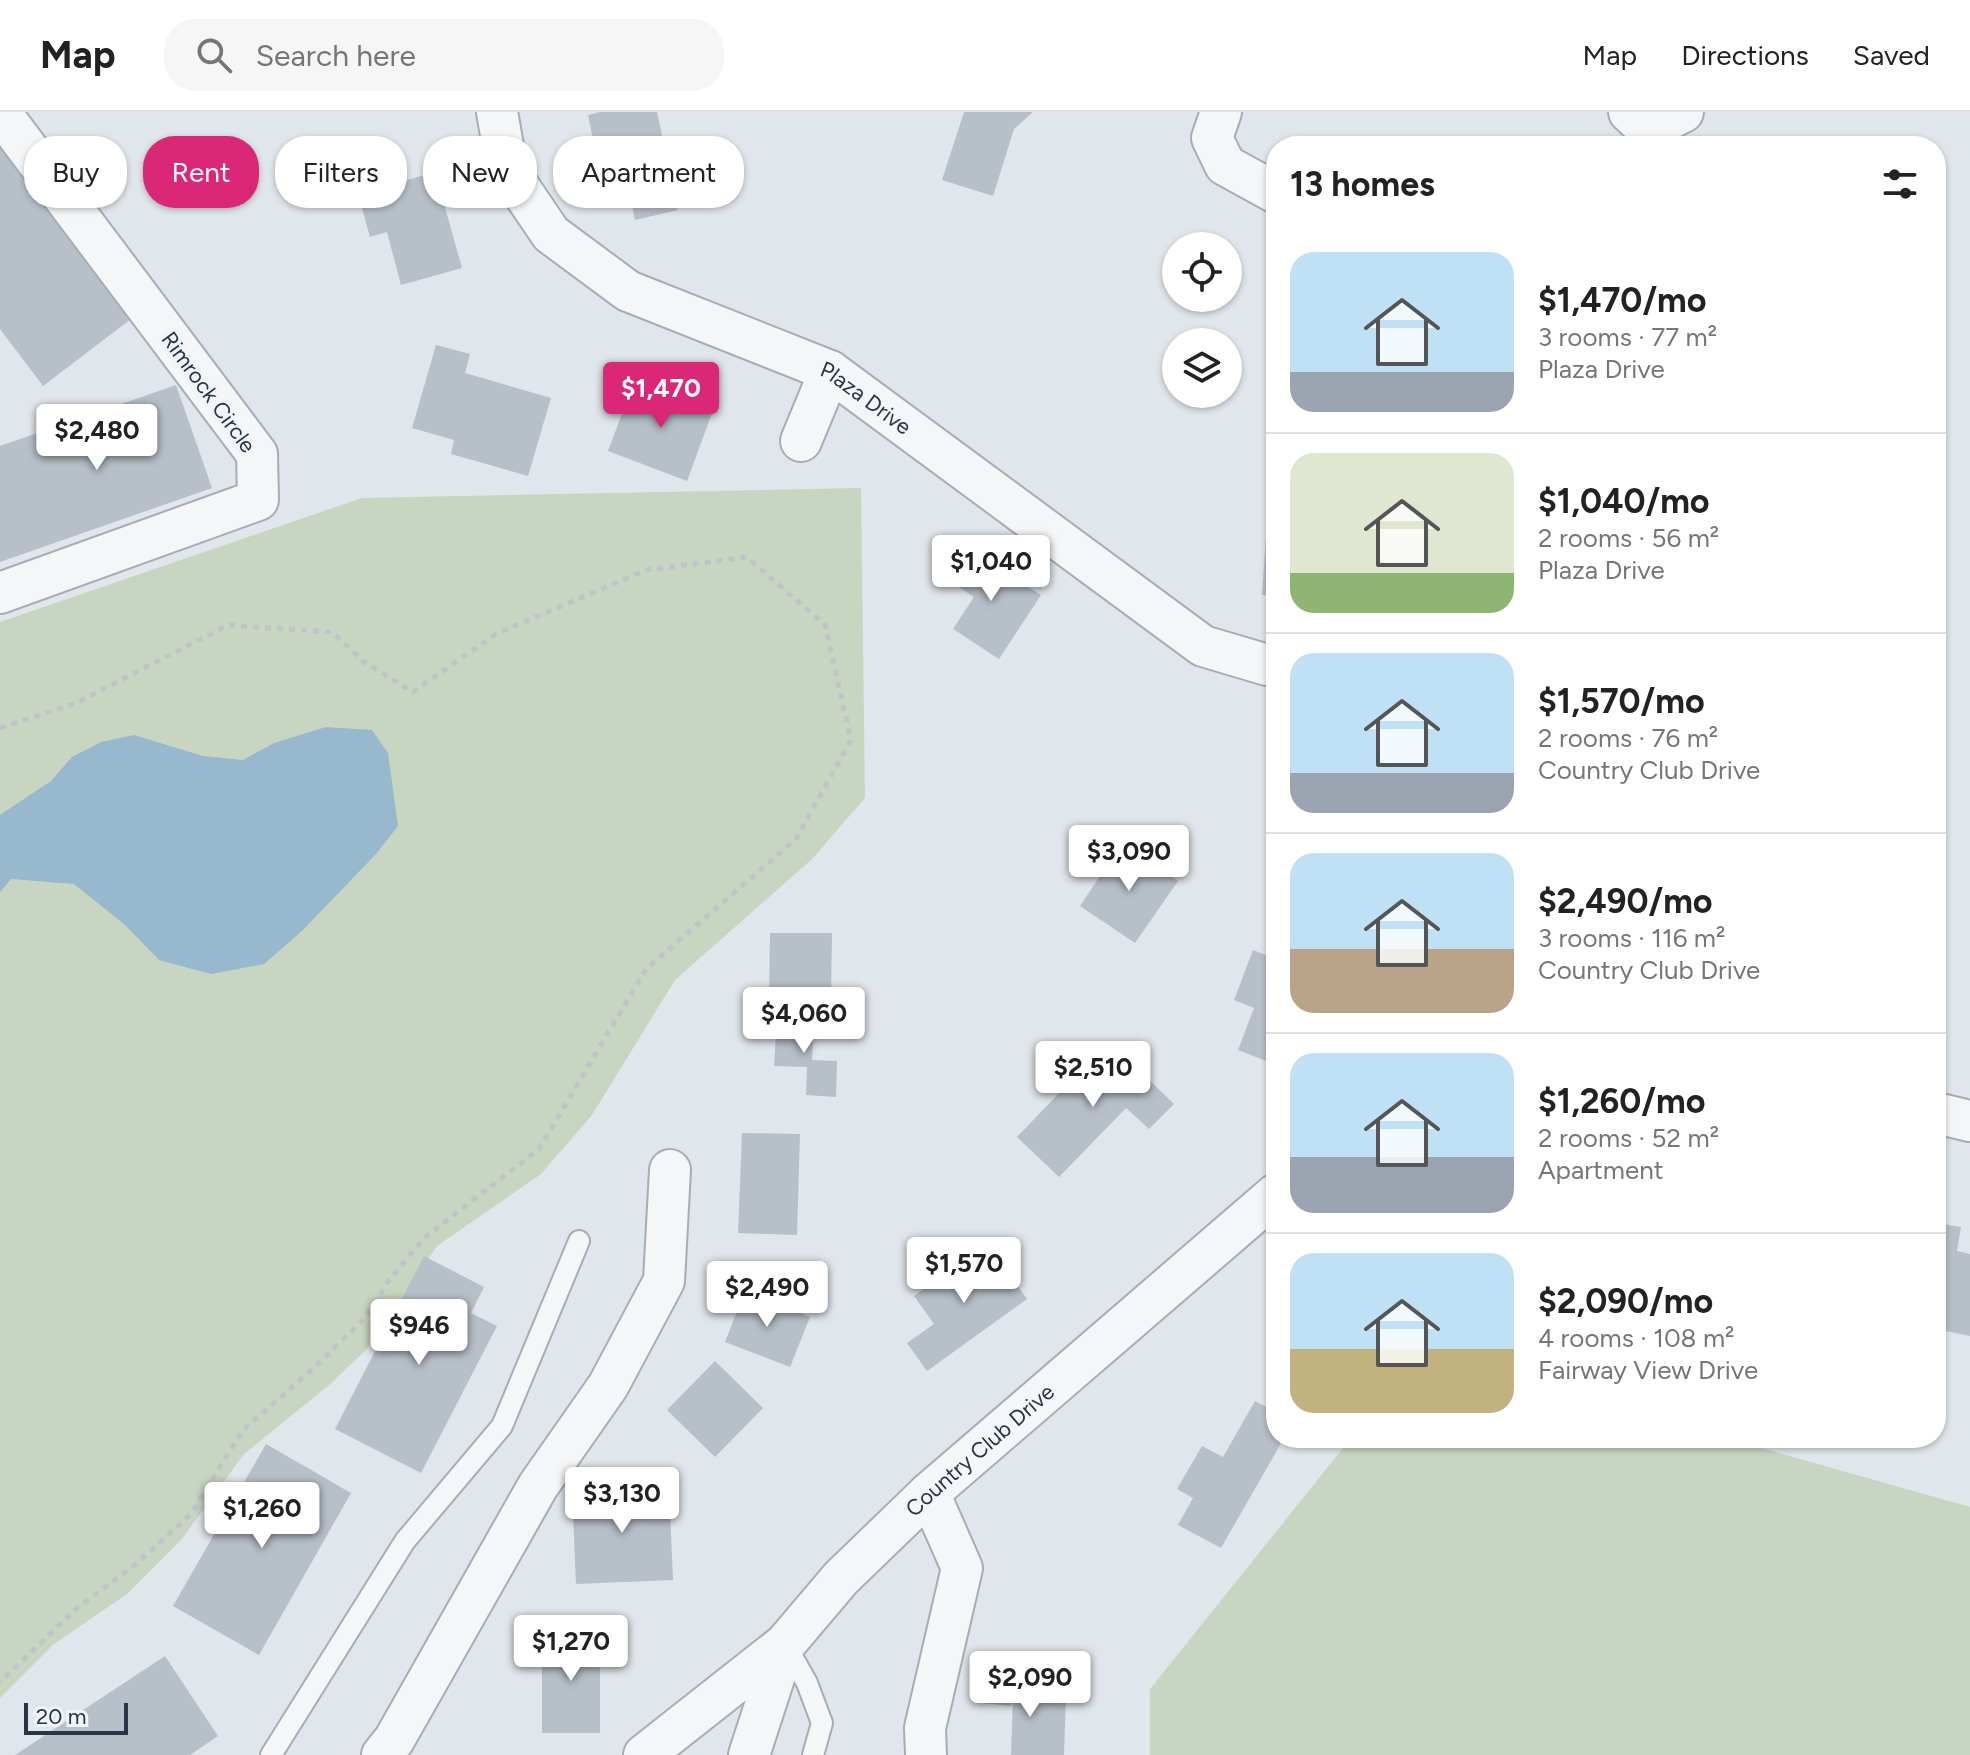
<!DOCTYPE html>
<meta charset="utf-8">
<style>
body{margin:0;font-family:Figtree,sans-serif;background:#f6f6f6;color:#222;height:100vh;display:flex;flex-direction:column;font-size:30px;white-space:nowrap}
*{box-sizing:border-box;margin:0}
p{font-size:26px;color:#767676}
.icon{flex:none;width:44px;height:44px;fill:none;stroke:currentColor;stroke-width:2;stroke-linecap:round;stroke-linejoin:round}
.map{position:relative;flex:1;overflow:hidden}
.panel{position:absolute;left:1266px;top:24px;width:680px;height:1312px;display:flex;flex-direction:column;background:#fff;border-radius:32px;box-shadow:0 2px 6px #0004}
.panel>*{flex:none}
.banner{position:absolute;left:24px;top:24px;width:760px;height:72px;display:flex;gap:16px}
.controls{position:absolute;left:1162px;top:120px;display:grid;gap:16px}
.controls a{display:grid;place-items:center;width:80px;height:80px;border-radius:50%;background:#fff;box-shadow:0 2px 6px #0004;font-size:40px}
.scale{position:absolute;left:24px;bottom:20px;width:104px;box-sizing:border-box;padding-left:8px;border:4px solid #273544;border-top:0;font-size:22px;line-height:28px;white-space:nowrap;color:#273544;-webkit-text-stroke:6px #f0f4f8;paint-order:stroke}
.price{position:absolute;translate:-50% -68px;padding:0 18px;border-radius:8px;background:#fff;color:#222;font-size:26px;line-height:52px;filter:drop-shadow(0 2px 4px #0008)}
.price::after{content:'';position:absolute;left:50%;top:48px;width:24px;height:18px;margin-left:-12px;background:inherit;clip-path:polygon(0 0,100% 0,50% 100%)}
.price.active{background:#db2777;color:#fff}
ul{padding:0;list-style:none}
li{display:flex;align-items:center;gap:24px;height:200px;padding:0 24px}
li+li{border-top:2px solid #e0e0e0}
li span{display:grid;place-items:center;flex:none;width:224px;height:160px;border-radius:24px;color:#555}
li>.icon{margin-inline-start:auto}
span .icon{width:96px;height:96px;fill:#fffc;stroke-width:1}
li b{font-size:34px}
h2{display:flex;justify-content:space-between;align-items:center;height:96px;padding:0 24px;font-size:34px}
.pill{padding:0 28px;border-radius:32px;background:#fff;box-shadow:0 2px 6px #0004;font-size:28px;line-height:72px}
.pill.active{background:#db2777;color:#fff}
header{display:flex;align-items:center;gap:48px;box-sizing:border-box;height:112px;padding:0 40px;background:#fff;border-bottom:2px solid #e0e0e0}
header strong{font-size:38px}
nav{display:flex;gap:44px;margin-inline-start:auto;font-size:28px}
.search{width:560px;height:72px;background:#f6f6f6;display:flex;align-items:center;gap:20px;box-sizing:border-box;padding:0 28px;border-radius:32px;color:#767676;font-size:30px}
.map>svg:first-child{display:block}
.green{fill:#c8d5c1}
.water{fill:#98b8ce}
.building{fill:#b7bfc9}
.lines{fill:none;stroke-linecap:round;stroke-linejoin:round}
.service-casing{stroke:#a5adb6;stroke-width:24}
.minor-casing{stroke:#a5adb6;stroke-width:44}
.path{stroke:#bfc4c9;stroke-width:5;stroke-dasharray:6 6;stroke-linecap:butt}
.service{stroke:#f4f6f8;stroke-width:20}
.minor{stroke:#f4f6f8;stroke-width:40}
.labels{text-anchor:middle;stroke-width:7;stroke-linejoin:round;paint-order:stroke}
.street-label{font-size:22px;fill:#273544;stroke:#f0f4f8}
</style>
<header>
<strong>Map</strong>
<div class="search"><svg class="icon" aria-label="search" viewBox="0 0 24 24"><circle cx="10" cy="10" r="6"/><path d="M15 15l6 6"/></svg>Search here</div>
<nav><a>Map</a><a>Directions</a><a>Saved</a></nav>
</header>
<div class="map">
<svg width="1970" height="1643" viewBox="0 0 1970 1643">
<rect width="100%" height="100%" fill="#e0e6eb"/>
<g class="green">
<polygon points="861,376 865,686 812,747 675,868 592,1003 541,1062 437,1134 369,1235 329,1273 244,1342 181,1428 127,1482 54,1532 0,1586 0,510 362,386"/>
<polygon points="1367,1326 1726,1326 1970,1395 1970,1643 1150,1643 1150,1577 1347,1331"/>
</g>
<polygon class="water" points="326,615 372,618 388,641 398,714 376,742 302,819 264,852 211,862 159,848 125,813 74,772 11,767 0,780 0,703 51,669 72,645 101,630 134,623 203,644 243,648 274,631"/>
<g class="building">
<polygon points="600,0 657,0 678,98 635,108 626,66 602,72 588,3"/>
<polygon points="964,0 1033,0 1014,17 993,84 942,68"/>
<polygon points="0,26 135,204 43,274 0,217"/>
<polygon points="435,60 462,156 401,173 387,120 370,125 358,82"/>
<polygon points="436,233 470,242 465,261 551,286 528,364 451,342 454,328 412,316"/>
<polygon points="635,267 714,296 687,369 608,339"/>
<polygon points="176,273 212,376 0,450 0,334"/>
<polygon points="1270,367 1276,367 1276,484 1262,483"/>
<polygon points="966,435 1041,483 999,547 953,517 974,485 945,466"/>
<polygon points="1122,731 1178,769 1135,831 1080,794"/>
<polygon points="770,821 832,821 831,888 769,888"/>
<polygon points="1253,838 1276,847 1274,952 1238,938 1254,896 1234,888"/>
<polygon points="777,904 814,906 812,948 837,949 836,985 806,983 807,955 774,954"/>
<polygon points="1109,929 1174,992 1149,1017 1126,996 1059,1065 1017,1025"/>
<polygon points="742,1021 800,1022 797,1123 738,1121"/>
<polygon points="1936,1111 1961,1115 1957,1139 1970,1142 1970,1224 1936,1217"/>
<polygon points="987,1132 1027,1187 927,1259 907,1231 934,1212 914,1184"/>
<polygon points="424,1144 484,1175 471,1201 497,1214 421,1361 335,1317"/>
<polygon points="745,1179 810,1205 790,1255 725,1230"/>
<polygon points="715,1249 763,1296 715,1345 667,1298"/>
<polygon points="1255,1289 1276,1300 1276,1326 1284,1326 1221,1436 1178,1413 1193,1386 1177,1377 1202,1334 1223,1345"/>
<polygon points="266,1332 351,1381 259,1543 173,1494"/>
<polygon points="669,1374 673,1468 576,1472 572,1378"/>
<rect x="542" y="1521" width="58" height="100"/>
<polygon points="165,1544 218,1624 190,1643 15,1643"/>
<polygon points="974,1571 1014,1575 1013,1580 1066,1583 1064,1643 1011,1643 1013,1583 1011,1594 972,1590"/>
</g>
<g class="lines">
<g class="service-casing">
<g id="service">
<polyline points="785,1532 807,1571 822,1611 813,1643"/>
<polyline points="271,1643 405,1429 502,1314 579,1129"/>
</g>
</g>
<g class="minor-casing">
<g id="minor">
<path id="s1" d="M497,0l10,57 44,65 77,57 202,80 373,275 64,19 9,-1"/>
<polyline points="1221,0 1212,26 1225,53 1276,81"/>
<polyline points="1629,0 1648,18 1651,34"/>
<polyline points="1648,18 1683,0"/>
<polyline points="801,329 830,259"/>
<polyline points="0,481 258,388 257,342 0,0"/>
<polyline points="1936,1001 1970,1009"/>
<polyline points="382,1643 394,1628 538,1374 608,1274 664,1169 670,1058"/>
<polyline points="644,1643 785,1532"/>
<path id="s2" d="M749,1643l36,-111 56,-66 88,-85 347,-299"/>
<polyline points="926,1643 925,1616 962,1456 929,1381"/>
</g>
</g>
<polyline class="path" points="0,616 76,591 228,513 332,520 364,550 413,580 496,522 646,458 747,445 825,513 851,628 796,727 646,857 539,1037 424,1126 388,1170 364,1207 317,1253 242,1319 191,1402 135,1453 77,1496 0,1570"/>
<use href="#service" class="service"/>
<use href="#minor" class="minor"/>
</g>
<g class="labels">
<g class="street-label">
<text transform="translate(209 280) rotate(54)" y="8">Rimrock Circle</text>
<text dy="8" stroke="none"><textPath href="#s1" startOffset="494">Plaza Drive</textPath></text>
<text dy="8" stroke="none"><textPath href="#s2" startOffset="392">Country Club Drive</textPath></text>
</g>
</g>
</svg>
<div class="controls">
<a><svg class="icon" aria-label="locate" viewBox="0 0 24 24"><circle cx="12" cy="12" r="6"/><path d="M12 2v4M12 18v4M2 12h4M18 12h4"/></svg></a>
<a><svg class="icon" aria-label="layers" viewBox="0 0 24 24"><path d="M12 4l9 5-9 5-9-5zM3 14l9 5 9-5"/></svg></a>
</div>
<div class="scale">20 m</div>
<b class="price active" style="left:661px;top:318px">$1,470</b>
<b class="price" style="left:97px;top:360px">$2,480</b>
<b class="price" style="left:991px;top:491px">$1,040</b>
<b class="price" style="left:1129px;top:781px">$3,090</b>
<b class="price" style="left:804px;top:943px">$4,060</b>
<b class="price" style="left:1093px;top:997px">$2,510</b>
<b class="price" style="left:964px;top:1193px">$1,570</b>
<b class="price" style="left:767px;top:1217px">$2,490</b>
<b class="price" style="left:419px;top:1255px">$946</b>
<b class="price" style="left:622px;top:1423px">$3,130</b>
<b class="price" style="left:262px;top:1438px">$1,260</b>
<b class="price" style="left:571px;top:1571px">$1,270</b>
<b class="price" style="left:1030px;top:1607px">$2,090</b>
<div class="banner">
<a class="pill">Buy</a>
<a class="pill active">Rent</a>
<a class="pill">Filters</a>
<a class="pill">New</a>
<a class="pill">Apartment</a>
</div>
<section class="panel">
<h2>13 homes<svg class="icon" aria-label="filters" viewBox="0 0 24 24"><path d="M4 7h16M4 17h16"/><circle cx="9" cy="7" r="2"/><circle cx="15" cy="17" r="2"/></svg></h2>
<ul>
<li><span style="background:linear-gradient(#bfe0f5 75%,#9aa5b1 0)"><svg class="icon" aria-label="home" viewBox="0 0 24 24"><path d="M3 11l9-7 9 7M6 9v11h12V9"/></svg></span><div><b>$1,470/mo</b><p>3 rooms · 77 m²</p><p>Plaza Drive</p></div></li>
<li><span style="background:linear-gradient(#dfe7d0 75%,#8fb573 0)"><svg class="icon" aria-label="home" viewBox="0 0 24 24"><path d="M3 11l9-7 9 7M6 9v11h12V9"/></svg></span><div><b>$1,040/mo</b><p>2 rooms · 56 m²</p><p>Plaza Drive</p></div></li>
<li><span style="background:linear-gradient(#bfe0f5 75%,#9aa5b1 0)"><svg class="icon" aria-label="home" viewBox="0 0 24 24"><path d="M3 11l9-7 9 7M6 9v11h12V9"/></svg></span><div><b>$1,570/mo</b><p>2 rooms · 76 m²</p><p>Country Club Drive</p></div></li>
<li><span style="background:linear-gradient(#bfe0f5 60%,#b9a48a 0)"><svg class="icon" aria-label="home" viewBox="0 0 24 24"><path d="M3 11l9-7 9 7M6 9v11h12V9"/></svg></span><div><b>$2,490/mo</b><p>3 rooms · 116 m²</p><p>Country Club Drive</p></div></li>
<li><span style="background:linear-gradient(#bfe0f5 65%,#9aa5b1 0)"><svg class="icon" aria-label="home" viewBox="0 0 24 24"><path d="M3 11l9-7 9 7M6 9v11h12V9"/></svg></span><div><b>$1,260/mo</b><p>2 rooms · 52 m²</p><p>Apartment</p></div></li>
<li><span style="background:linear-gradient(#bfe0f5 60%,#c2b280 0)"><svg class="icon" aria-label="home" viewBox="0 0 24 24"><path d="M3 11l9-7 9 7M6 9v11h12V9"/></svg></span><div><b>$2,090/mo</b><p>4 rooms · 108 m²</p><p>Fairway View Drive</p></div></li>
</ul>
</section>
</div>
